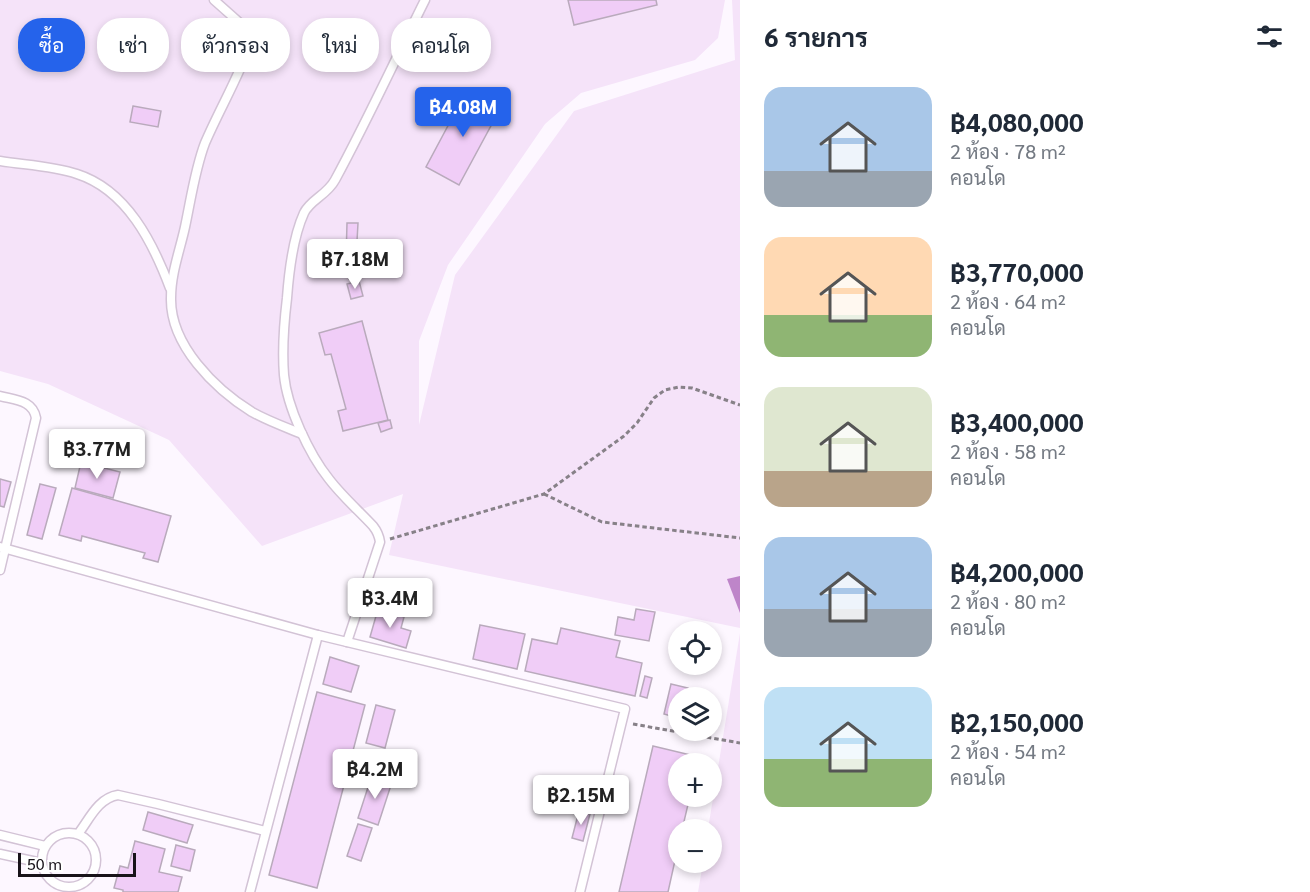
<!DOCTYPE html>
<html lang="th">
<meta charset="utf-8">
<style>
body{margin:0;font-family:Georgia,Sarabun,serif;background:#f2f2f3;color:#1f2937;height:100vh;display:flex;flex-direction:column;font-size:22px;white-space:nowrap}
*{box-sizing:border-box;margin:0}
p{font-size:20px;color:#747a83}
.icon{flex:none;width:33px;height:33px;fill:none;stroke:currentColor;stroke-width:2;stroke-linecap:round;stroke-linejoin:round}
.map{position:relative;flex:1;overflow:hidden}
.drawer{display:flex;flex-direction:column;background:#fff;width:570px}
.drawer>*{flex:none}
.guide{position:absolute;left:18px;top:18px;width:570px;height:54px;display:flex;gap:12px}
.fabs{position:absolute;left:668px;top:621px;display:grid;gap:12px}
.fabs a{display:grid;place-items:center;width:54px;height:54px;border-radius:50%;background:#fff;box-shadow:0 3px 9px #0003;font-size:30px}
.scale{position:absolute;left:18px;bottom:15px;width:118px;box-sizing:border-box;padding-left:6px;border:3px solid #181319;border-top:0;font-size:16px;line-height:21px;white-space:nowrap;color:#181319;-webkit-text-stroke:4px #fff;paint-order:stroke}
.price{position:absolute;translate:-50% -51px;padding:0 14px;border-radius:6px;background:#fff;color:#222;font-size:20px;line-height:39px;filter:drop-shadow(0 2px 3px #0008)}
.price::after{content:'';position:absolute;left:50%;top:36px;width:18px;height:14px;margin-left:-9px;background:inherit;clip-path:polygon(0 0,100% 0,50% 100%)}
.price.selected{background:#2563eb;color:#fff}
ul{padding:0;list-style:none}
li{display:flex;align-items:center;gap:18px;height:150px;padding:0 24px}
li span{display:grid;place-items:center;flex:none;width:168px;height:120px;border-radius:18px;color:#555}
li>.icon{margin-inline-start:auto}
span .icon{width:72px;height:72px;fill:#fffc;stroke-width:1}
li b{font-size:26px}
h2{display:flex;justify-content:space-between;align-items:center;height:72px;padding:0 24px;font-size:26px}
.chip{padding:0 21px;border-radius:24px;background:#fff;box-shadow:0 3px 9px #0003;font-size:21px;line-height:54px}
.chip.selected{background:#2563eb;color:#fff}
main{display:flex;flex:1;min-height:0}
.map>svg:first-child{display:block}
.green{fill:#f5e3f9}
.water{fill:#be85c9}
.building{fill:#f0cdf7;stroke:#b9aabc;stroke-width:1.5}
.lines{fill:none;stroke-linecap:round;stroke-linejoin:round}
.lane-casing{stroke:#d3c3d6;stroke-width:11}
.path{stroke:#878188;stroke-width:3;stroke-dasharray:4.5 3;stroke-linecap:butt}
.lane{stroke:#fff;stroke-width:8}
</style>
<main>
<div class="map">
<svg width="740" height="892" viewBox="0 0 740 892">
<rect width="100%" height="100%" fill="#fdf7ff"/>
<g class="green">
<polygon points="0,0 725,0 718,38 695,60 581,93 545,124 448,265 419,341 419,425 455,275 574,111 735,60 732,0 740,0 740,628 389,555 403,494 262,546 169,440 48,384 0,371"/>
<polygon points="740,633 740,892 698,892 703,863 711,862 711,830 708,829"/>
</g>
<polygon class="water" points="740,576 740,613 727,579"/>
<g class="building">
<polygon points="568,0 656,0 657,5 574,25"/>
<polygon points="466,92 500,109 459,185 426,167"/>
<polygon points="133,106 161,111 158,127 130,122"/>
<polygon points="347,223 358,223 356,259 346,259"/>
<polygon points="348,265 354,265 355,278 349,279"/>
<polygon points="359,281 363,296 351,299 347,284"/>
<polygon points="362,321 388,420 343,431 338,411 346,409 331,354 325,355 319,333"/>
<polygon points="390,420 392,428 381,432 378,423"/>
<polygon points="81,462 120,472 113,498 75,488"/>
<polygon points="0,479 11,482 4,507 0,506"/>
<polygon points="40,484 56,488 42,539 27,535"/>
<polygon points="72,488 171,516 158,562 143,558 145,553 82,536 81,541 59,535"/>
<polygon points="378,609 404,617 401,628 411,631 406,648 370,637"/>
<polygon points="636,609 655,612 649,641 615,635 618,617 634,620"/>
<polygon points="480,625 525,634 517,669 473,659"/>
<polygon points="561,628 620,641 616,657 642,663 635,696 525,671 532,639 557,644"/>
<polygon points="330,657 359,666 351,692 323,684"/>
<polygon points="645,676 652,678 647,698 640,696"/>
<polygon points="671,684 688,688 686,698 678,698 678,718 664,714"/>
<polygon points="698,691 712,695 711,701 711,698 696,698"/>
<polygon points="317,692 365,705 317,888 269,875"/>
<polygon points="376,705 395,710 385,748 366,743"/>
<polygon points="653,746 699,757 697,764 678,764 678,796 690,796 682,830 678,830 678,847 668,892 619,892"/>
<polygon points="372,775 392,782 378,825 358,818"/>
<polygon points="579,811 590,814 583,841 572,838"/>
<polygon points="148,812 193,825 187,843 143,830"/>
<polygon points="358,824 372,828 361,861 347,856"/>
<polygon points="135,841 165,849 159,872 182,877 178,892 123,892 123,890 114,888 120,866 128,868"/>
<polygon points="176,845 195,850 190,871 171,866"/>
</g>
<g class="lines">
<g class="lane-casing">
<g id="lane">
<path d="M214,0l36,32 2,7c-12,36 -32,69 -47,104 -10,26 -14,56 -20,84 -5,23 -14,46 -14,71 -1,47 44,91 81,114 16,9 33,15 50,22"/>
<path d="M0,161c25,4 53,5 77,13 50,16 76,69 93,114"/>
<path d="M0,396c15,4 33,4 36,22l-36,152"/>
<polyline points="0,547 318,635 625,709 580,892"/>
<path d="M347,642l33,-100c-1,-7 -3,-11 -7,-16 -15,-16 -31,-30 -44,-47 -20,-25 -42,-72 -45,-104 -2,-25 0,-52 3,-77 2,-27 6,-61 17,-85 6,-13 23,-18 31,-33 32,-59 60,-120 90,-180"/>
<circle cx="69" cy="860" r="27"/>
<path d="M78,834c11,-14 20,-36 40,-39l40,9 107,27"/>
<polyline points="0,835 45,846"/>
<polyline points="0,854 42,863"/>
<polyline points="250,892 318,635"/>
</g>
</g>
<g class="path">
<polyline points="544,494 602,522 740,538"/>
<polyline points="390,539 544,494 624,436 637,423 654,398 665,390 679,387 692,388 740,405"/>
<polyline points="633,724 740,743"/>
</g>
<use href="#lane" class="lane"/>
</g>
</svg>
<div class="fabs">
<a><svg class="icon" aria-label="locate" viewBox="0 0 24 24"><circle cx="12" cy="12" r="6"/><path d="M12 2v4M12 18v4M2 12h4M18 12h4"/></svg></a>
<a><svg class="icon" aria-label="layers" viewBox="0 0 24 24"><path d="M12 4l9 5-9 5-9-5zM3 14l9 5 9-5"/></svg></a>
<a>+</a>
<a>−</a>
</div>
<div class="scale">50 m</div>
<b class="price selected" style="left:463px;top:138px">฿4.08M</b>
<b class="price" style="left:355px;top:290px">฿7.18M</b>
<b class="price" style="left:97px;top:480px">฿3.77M</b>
<b class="price" style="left:390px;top:629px">฿3.4M</b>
<b class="price" style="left:375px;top:800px">฿4.2M</b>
<b class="price" style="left:581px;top:826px">฿2.15M</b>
<div class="guide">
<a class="chip selected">ซื้อ</a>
<a class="chip">เช่า</a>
<a class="chip">ตัวกรอง</a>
<a class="chip">ใหม่</a>
<a class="chip">คอนโด</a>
</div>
</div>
<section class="drawer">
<h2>6 รายการ<svg class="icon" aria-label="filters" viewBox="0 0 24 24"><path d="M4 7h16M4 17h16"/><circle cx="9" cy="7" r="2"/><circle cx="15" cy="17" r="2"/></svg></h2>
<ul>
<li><span style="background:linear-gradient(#a9c7e8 70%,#9aa5b1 0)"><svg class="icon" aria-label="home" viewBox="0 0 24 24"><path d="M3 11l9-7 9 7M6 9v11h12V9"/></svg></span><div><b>฿4,080,000</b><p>2 ห้อง · 78 m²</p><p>คอนโด</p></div></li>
<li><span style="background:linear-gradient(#ffd9b3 65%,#8fb573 0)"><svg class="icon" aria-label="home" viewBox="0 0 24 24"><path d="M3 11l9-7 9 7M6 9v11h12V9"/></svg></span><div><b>฿3,770,000</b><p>2 ห้อง · 64 m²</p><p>คอนโด</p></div></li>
<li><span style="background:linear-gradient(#dfe7d0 70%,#b9a48a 0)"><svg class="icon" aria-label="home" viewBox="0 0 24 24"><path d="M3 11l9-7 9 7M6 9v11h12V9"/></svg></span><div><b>฿3,400,000</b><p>2 ห้อง · 58 m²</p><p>คอนโด</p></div></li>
<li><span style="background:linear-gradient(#a9c7e8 60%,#9aa5b1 0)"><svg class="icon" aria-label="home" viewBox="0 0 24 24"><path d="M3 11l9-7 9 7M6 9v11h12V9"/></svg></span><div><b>฿4,200,000</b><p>2 ห้อง · 80 m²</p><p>คอนโด</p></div></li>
<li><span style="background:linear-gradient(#bfe0f5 60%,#8fb573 0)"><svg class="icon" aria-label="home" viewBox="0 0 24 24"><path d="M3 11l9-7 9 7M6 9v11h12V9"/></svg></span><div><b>฿2,150,000</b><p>2 ห้อง · 54 m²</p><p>คอนโด</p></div></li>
</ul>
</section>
</main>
